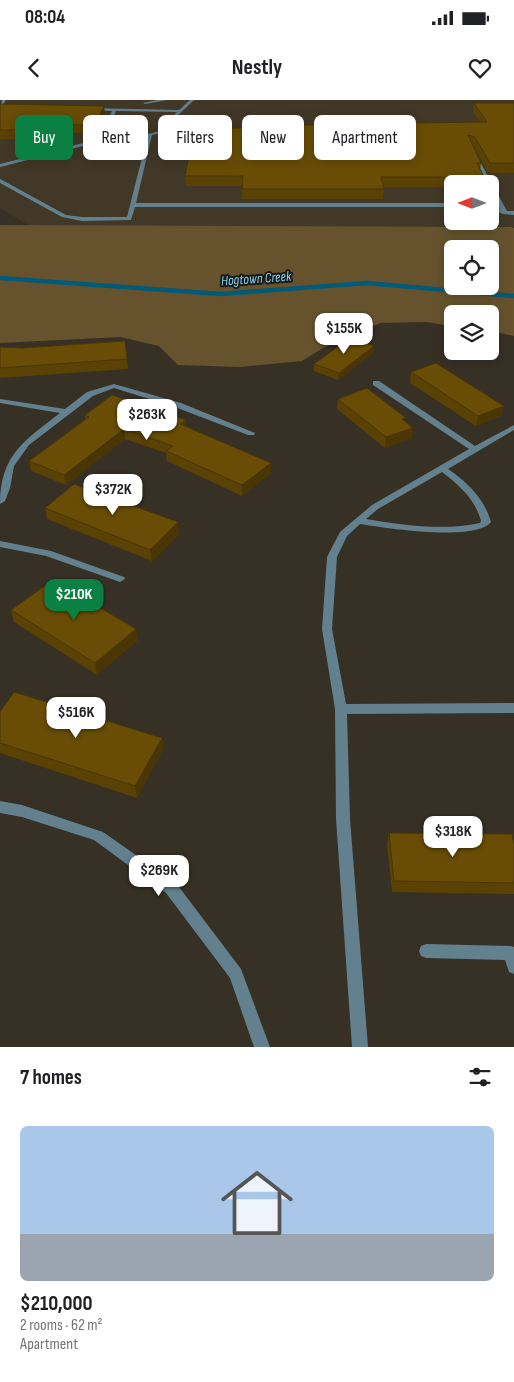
<!DOCTYPE html>
<meta charset="utf-8">
<style>
body{margin:0;font-family:"Sofia Sans Condensed",sans-serif;background:#f6f6f6;color:#202124;height:100vh;display:flex;flex-direction:column;font-size:19px;white-space:nowrap}
*{box-sizing:border-box;margin:0}
p{font-size:16px;color:#757577}
.icon{flex:none;width:28px;height:28px;fill:none;stroke:currentColor;stroke-width:2;stroke-linecap:round;stroke-linejoin:round}
.map{position:relative;height:947px;overflow:hidden}
.panel{display:flex;flex-direction:column;background:#fff;flex:1}
.panel>*{flex:none}
.hud{position:absolute;left:15px;top:15px;width:485px;height:45px;display:flex;gap:10px}
.needle{width:32px;rotate:270deg}
.tools{position:absolute;left:444px;top:75px;display:grid;gap:10px}
.tools a{display:grid;place-items:center;width:55px;height:55px;border-radius:8px;background:#fff;box-shadow:0 2px 12px #0003;font-size:25px}
.price{position:absolute;translate:-50% -42px;padding:0 11px;border-radius:10px;background:#fff;color:#222;font-size:16px;line-height:32px;filter:drop-shadow(0 1px 2px #0008)}
.price::after{content:'';position:absolute;left:50%;top:30px;width:15px;height:11px;margin-left:-8px;background:inherit;clip-path:polygon(0 0,100% 0,50% 100%)}
.price.on{background:#0b8043;color:#fff}
ul{padding:0;list-style:none}
li{display:grid;align-content:center;gap:10px;height:265px;padding:0 20px}
li+li{border-top:1px solid #e0e0e0}
li span{display:grid;place-items:center;height:155px;border-radius:8px;color:#555}
li>.icon{margin-inline-start:auto}
span .icon{width:90px;height:90px;fill:#fffc;stroke-width:1}
li b{font-size:21px}
h2{display:flex;justify-content:space-between;align-items:center;height:60px;padding:0 20px;font-size:21px}
.chip{padding:0 18px;border-radius:8px;background:#fff;box-shadow:0 2px 12px #0003;font-size:18px;line-height:45px}
.chip.on{background:#0b8043;color:#fff}
.status{display:flex;justify-content:space-between;align-items:center;height:35px;padding:0 25px;background:#fff;direction:ltr}
.status svg{height:14px;fill:currentColor}
header{display:flex;justify-content:space-between;align-items:center;height:65px;padding:0 20px;background:#fff;font-size:22px;font-weight:700}
.map>svg:first-child{display:block}
.built{fill:#413827;fill-rule:evenodd}
.green{fill:#66532e;fill-rule:evenodd}
.lines{fill:none;stroke-linecap:round;stroke-linejoin:round}
.stream{stroke:#005b79;stroke-width:4.5}
.service{fill:#63808e;fill-rule:evenodd}
.minor{fill:#63808e;fill-rule:evenodd}
.wall{fill:#5a4205}
.shaded-wall{fill:#4a3604}
.building{fill:#694d06;stroke:#4a3604}
.labels{text-anchor:middle;stroke-width:4;stroke-linejoin:round;paint-order:stroke}
.far-water-label{font-size:14px;font-style:italic;fill:#81d1f6;stroke:#1b1914}
</style>
<div class="status"><b>08:04</b><svg viewBox="0 0 49 12"><path d="M0 12V9h3v3zM5 12V6h3v6zM10 12V3h3v9zM15 12V0h3v12zM26 1h20v11H26zM47 4h2v5h-2z"/></svg></div>
<header><svg class="icon" aria-label="back" viewBox="0 0 24 24"><path d="M15 5l-7 7 7 7"/></svg>Nestly<svg class="icon" aria-label="heart" viewBox="0 0 24 24"><path d="M12 20l-8-8c-3-5 5-10 8-4 3-6 11-1 8 4z"/></svg></header>
<div class="map">
<svg width="514" height="947" viewBox="0 0 514 947">
<rect width="100%" height="100%" fill="#363025"/>
<path class="built" d="M0,0h514v127l-484,-1 -30,-18zM452,84h38v37h-38z"/>
<path class="green" d="M0,125l511,2 3,1v108l-24,-5v-17h-38v12l-26,-4 -46,1 -57,25 -21,13 -63,6 -61,-2 -19,-19 -39,-9 -120,6zM452,149h38v37h-38z"/>
<g class="lines">
<polyline class="stream" points="0,178 221,194 367,183 514,196"/>
<g class="service">
<polygon points="2,0 6,0 0,10"/>
<polygon points="157,0 167,0 145,4 143,3"/>
<polygon points="190,0 194,0 176,17 174,29 200,30 198,31 171,31 152,35 136,103 452,103 452,107 135,107 131,120 82,121 62,117 0,83 0,79 2,80 66,115 82,117 127,117 148,34 169,29 172,17 177,12 116,11 106,35 95,43 0,67 0,64 91,41 102,34 112,11 92,10 90,8 179,10"/>
<polygon points="473,55 477,56 507,111 514,111 514,115 503,114 490,108 490,104 500,109 490,89 490,84 487,84"/>
<path d="M373,281h6l96,65 39,-21v5l-66,39c20,14 36,29 43,53 -16,20 -106,6 -131,2l-13,12 -10,21 -5,72 14,75 168,-1v10l-167,1 3,105 18,228h-16l-16,-228 -1,-110 -13,-80 5,-72 13,-25 32,-27 97,-56 -96,-64zM442,372c18,14 33,27 39,49l-1,2c-37,8 -77,2 -114,-4l12,-10z"/>
<polygon points="426,844 511,846 514,847 514,874 509,872 505,860 426,858 421,856 419,851 421,846"/>
</g>
<g class="minor">
<path d="M114,284l67,19 74,30 -1,2h-6l-73,-28 -61,-19 -21,8 -64,49 -15,21 -4,22 -5,13 -5,3c0,-49 25,-64 60,-91l-60,-10v-4l65,10 22,-17z"/>
<polygon points="0,441 51,451 124,477 125,479 120,482 46,456 0,447"/>
<polygon points="0,701 22,705 103,732 176,783 241,869 270,947 254,947 230,878 166,793 94,740 22,717 0,713"/>
</g>
</g>
<g class="wall">
<polygon points="474,3 514,3 514,73 488,73 474,46 481,63 480,70 484,77 483,84 452,84 452,87 384,87 384,89 383,99 242,99 242,86 186,86 185,76 188,60 181,60 181,51 249,28 409,25 409,23 480,22 473,11"/>
<polygon points="0,4 105,14 96,33 56,33 53,39 0,39"/>
<polygon points="125,241 128,269 0,278 0,247 22,248"/>
<polygon points="374,246 373,253 338,280 314,271 314,264"/>
<polygon points="411,272 504,306 501,316 476,326 410,283"/>
<polygon points="338,299 406,322 412,338 385,348 337,309"/>
<polygon points="85,315 186,320 186,326 271,373 242,396 167,361 166,353 125,339 66,385 31,371 29,361 85,319"/>
<polygon points="45,408 179,434 152,461 47,419"/>
<polygon points="11,510 136,529 138,540 97,575 14,522"/>
<polygon points="0,612 162,638 163,649 137,698 0,653"/>
<polygon points="389,733 514,744 514,794 392,792 387,744"/>
</g>
<g class="shaded-wall">
<polygon points="104,6 105,14 96,33 95,25"/>
<polygon points="55,25 56,33 53,39 52,30"/>
<polygon points="374,246 373,253 338,280 339,273"/>
<polygon points="504,306 501,316 476,326 478,316"/>
<polygon points="186,320 186,329 180,324"/>
<polygon points="413,328 412,338 385,348 386,337"/>
<polygon points="124,329 125,339 66,385 64,375"/>
<polygon points="271,363 271,373 242,396 242,385"/>
<polygon points="178,422 179,434 152,461 150,450"/>
<polygon points="136,529 138,540 97,575 95,563"/>
<polygon points="162,638 163,649 137,698 135,686"/>
</g>
<g class="building">
<polygon points="474,3 514,3 514,63 490,63 475,37 468,35 481,63 477,63 484,77 381,77 384,89 242,89 243,76 185,76 190,51 181,51 185,28 249,28 249,25 410,25 409,23 487,22"/>
<polygon points="0,4 104,6 95,25 55,25 52,30 0,30"/>
<polygon points="350,238 374,246 339,273 314,264"/>
<polygon points="125,241 127,259 0,268 0,247 22,248"/>
<polygon points="436,263 504,306 478,316 411,272"/>
<polygon points="367,288 406,318 402,319 413,328 386,337 338,299"/>
<polygon points="112,295 186,320 180,324 271,363 242,385 166,351 173,346 124,329 64,375 29,361 89,317 85,315"/>
<polygon points="74,384 178,422 150,450 45,408"/>
<polygon points="53,480 136,529 95,563 11,510"/>
<polygon points="14,592 162,638 135,686 0,643 0,612"/>
<polygon points="389,733 512,734 514,744 514,783 394,781"/>
</g>
<g class="labels">
<g class="far-water-label">
<text transform="translate(256 178) rotate(-4)" y="5">Hogtown Creek</text>
</g>
</g>
</svg>
<div class="tools">
<a><svg class="needle" viewBox="-14 -14 28 28"><path d="M0-13l5 13h-10z" fill="#e53935"/><path d="M0 13l5-13h-10z" fill="#757577"/></svg></a>
<a><svg class="icon" aria-label="locate" viewBox="0 0 24 24"><circle cx="12" cy="12" r="6"/><path d="M12 2v4M12 18v4M2 12h4M18 12h4"/></svg></a>
<a><svg class="icon" aria-label="layers" viewBox="0 0 24 24"><path d="M12 4l9 5-9 5-9-5zM3 14l9 5 9-5"/></svg></a>
</div>
<b class="price" style="left:344px;top:255px">$155K</b>
<b class="price" style="left:147px;top:341px">$263K</b>
<b class="price" style="left:113px;top:416px">$372K</b>
<b class="price on" style="left:74px;top:521px">$210K</b>
<b class="price" style="left:76px;top:639px">$516K</b>
<b class="price" style="left:453px;top:758px">$318K</b>
<b class="price" style="left:159px;top:797px">$269K</b>
<div class="hud">
<a class="chip on">Buy</a>
<a class="chip">Rent</a>
<a class="chip">Filters</a>
<a class="chip">New</a>
<a class="chip">Apartment</a>
</div>
</div>
<section class="panel">
<h2>7 homes<svg class="icon" aria-label="filters" viewBox="0 0 24 24"><path d="M4 7h16M4 17h16"/><circle cx="9" cy="7" r="2"/><circle cx="15" cy="17" r="2"/></svg></h2>
<ul>
<li><span style="background:linear-gradient(#a9c7e8 70%,#9aa5b1 0)"><svg class="icon" aria-label="home" viewBox="0 0 24 24"><path d="M3 11l9-7 9 7M6 9v11h12V9"/></svg></span><div><b>$210,000</b><p>2 rooms · 62 m²</p><p>Apartment</p></div></li>
</ul>
</section>
